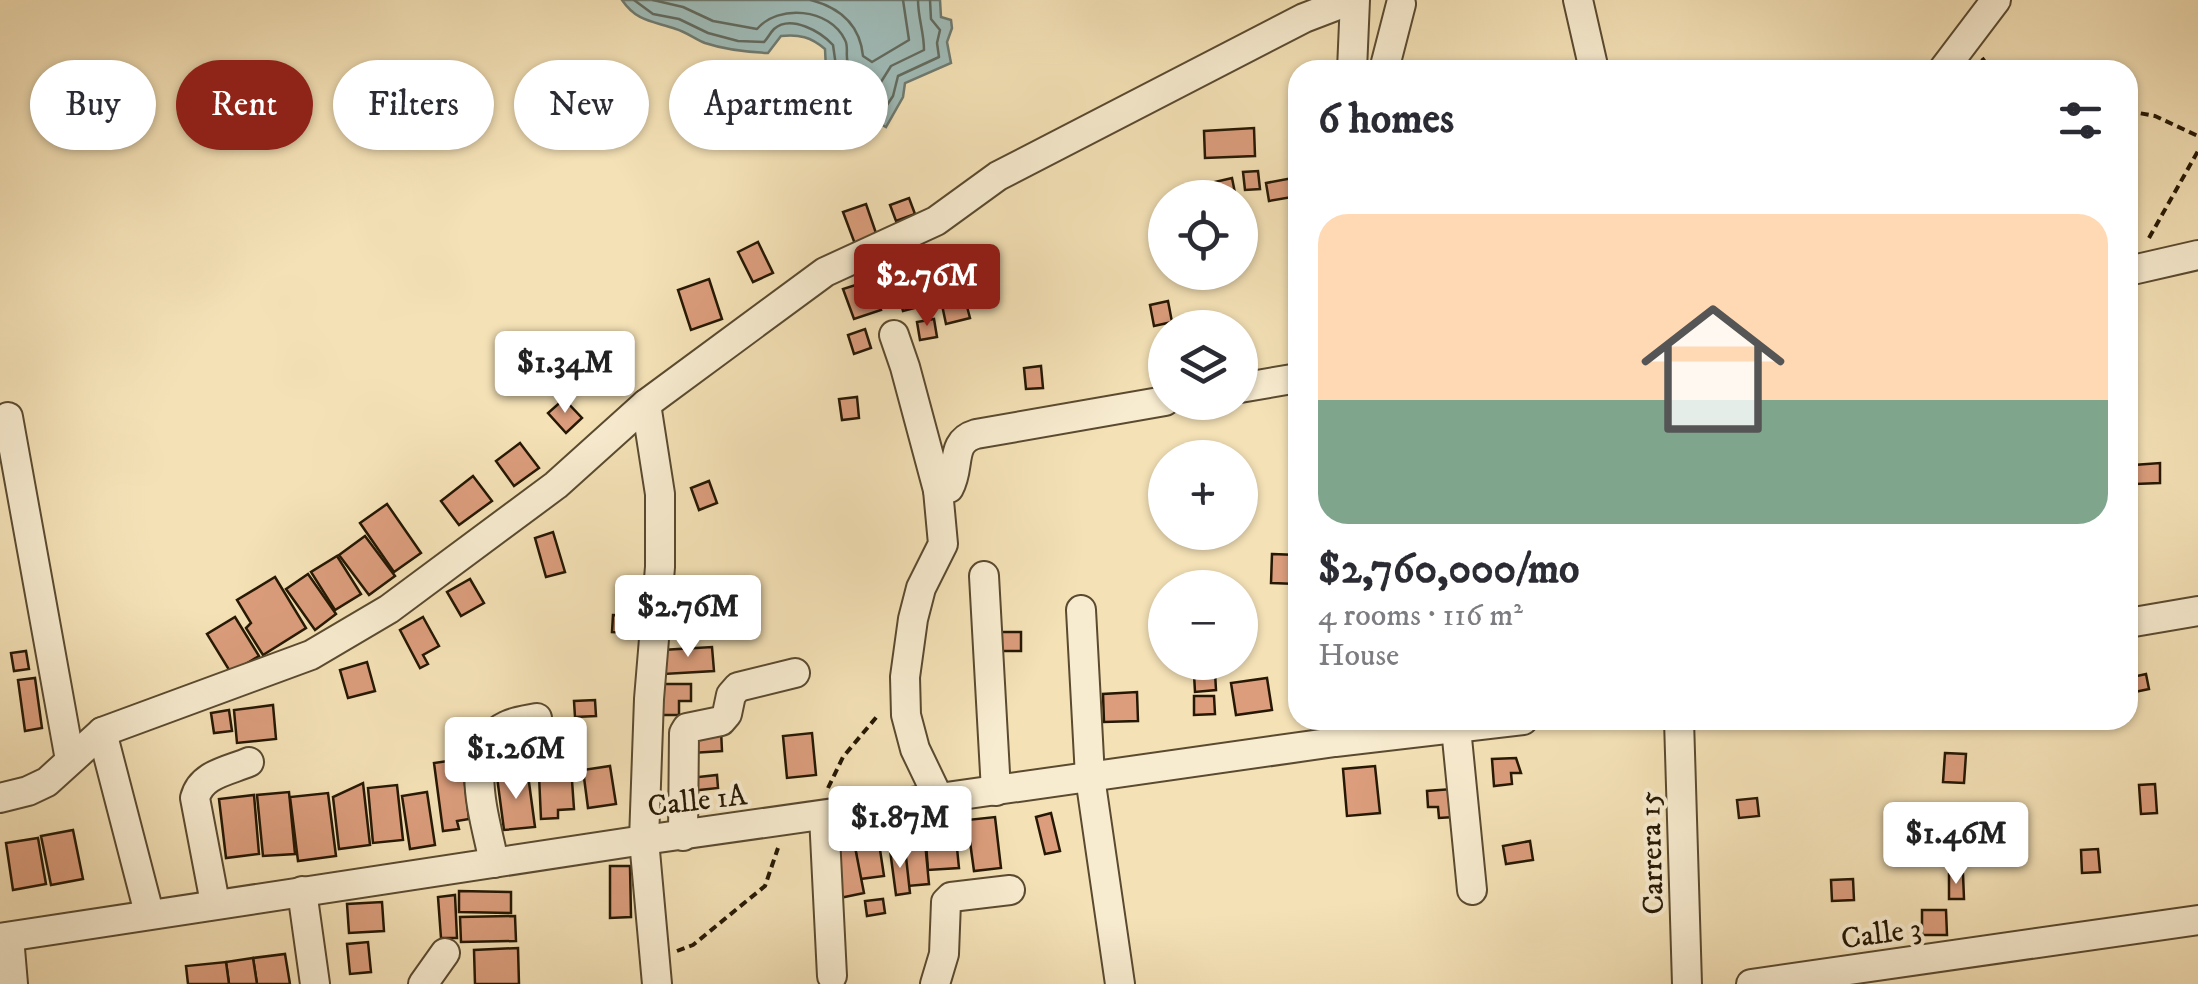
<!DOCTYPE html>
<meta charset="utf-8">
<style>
body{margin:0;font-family:"IM FELL DW Pica",serif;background:#f7f7f7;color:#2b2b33;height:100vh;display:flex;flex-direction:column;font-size:38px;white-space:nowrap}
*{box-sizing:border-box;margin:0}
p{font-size:32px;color:#7c7c81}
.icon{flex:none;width:55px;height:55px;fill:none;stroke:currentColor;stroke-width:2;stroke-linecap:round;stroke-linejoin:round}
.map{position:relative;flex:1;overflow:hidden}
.sheet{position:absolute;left:1288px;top:60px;width:850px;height:670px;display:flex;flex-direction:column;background:#fff;border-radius:30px;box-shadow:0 2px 8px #0004}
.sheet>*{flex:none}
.top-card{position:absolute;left:30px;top:60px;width:950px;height:90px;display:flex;gap:20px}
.fabs{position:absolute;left:1148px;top:180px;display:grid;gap:20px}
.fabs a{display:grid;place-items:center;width:110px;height:110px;border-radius:50%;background:#fff;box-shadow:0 2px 8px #0004;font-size:50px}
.price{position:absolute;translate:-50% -85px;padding:0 22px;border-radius:10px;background:#fff;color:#222;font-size:32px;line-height:65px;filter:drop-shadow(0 2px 5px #0008)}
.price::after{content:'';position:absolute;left:50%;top:60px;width:30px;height:22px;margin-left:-15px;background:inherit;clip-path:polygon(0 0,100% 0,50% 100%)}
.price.active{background:#8f2418;color:#fff}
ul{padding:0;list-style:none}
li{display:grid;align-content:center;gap:20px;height:530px;padding:0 30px}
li+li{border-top:2px solid #e1e1e2}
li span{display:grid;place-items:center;height:310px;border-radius:30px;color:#555}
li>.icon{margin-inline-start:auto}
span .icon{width:180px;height:180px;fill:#fffc;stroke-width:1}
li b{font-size:42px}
h2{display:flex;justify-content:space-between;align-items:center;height:120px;padding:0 30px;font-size:42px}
.tag{padding:0 35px;border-radius:45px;background:#fff;box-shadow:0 2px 8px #0004;font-size:35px;line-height:90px}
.tag.active{background:#8f2418;color:#fff}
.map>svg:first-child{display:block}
.water{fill:#9fbbb7;stroke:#6f7a6f;stroke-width:2.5}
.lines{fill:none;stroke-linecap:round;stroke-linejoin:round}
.shore{stroke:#626a5e;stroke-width:2.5}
.building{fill:#db9d7c;stroke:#261804;stroke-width:2.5}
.minor-casing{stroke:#5a4a30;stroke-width:32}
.path{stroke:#261804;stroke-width:4;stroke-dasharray:8 5;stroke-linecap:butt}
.minor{stroke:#f8ecd0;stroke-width:28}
.labels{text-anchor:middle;stroke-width:8;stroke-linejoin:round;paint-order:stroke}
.street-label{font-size:30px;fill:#261804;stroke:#f8ecd0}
</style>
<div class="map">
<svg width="2198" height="984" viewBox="0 0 2198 984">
<rect width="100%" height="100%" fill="#f4e1b6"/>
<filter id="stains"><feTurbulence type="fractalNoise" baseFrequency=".002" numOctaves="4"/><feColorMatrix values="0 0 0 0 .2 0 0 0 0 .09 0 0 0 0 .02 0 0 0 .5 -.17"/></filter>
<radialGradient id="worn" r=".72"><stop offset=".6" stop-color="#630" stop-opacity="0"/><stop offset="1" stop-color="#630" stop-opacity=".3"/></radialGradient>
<path class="water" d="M622,0h318l1,17 10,3 1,8 -5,14 4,21 -46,20 -2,14 -17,30 -27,-15 -9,-17 -16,-11 -8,-15 -1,-20c-14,-12 -26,-15 -44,-13l-13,17c-21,-1 -42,-3 -63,-10 -10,-4 -19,-11 -29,-14 -23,-8 -39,-7 -54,-29z"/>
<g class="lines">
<g class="shore">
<path d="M634,0l19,14 26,5 29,14 30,8 26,1c4,-4 6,-9 10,-13 17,-15 47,3 59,16l3,21 5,9 17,14 8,16 15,9 12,-18 5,-20 41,-19 -2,-14 3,-13 -9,-11 -1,-19"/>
<path d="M653,0l30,7 30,14 44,8c21,-25 73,-21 88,11 4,7 0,16 3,23 2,4 24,23 28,27l15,-24 33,-16c0,-18 -6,-32 -6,-50"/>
<path d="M811,0c30,8 49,25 52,56l9,6 37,-22 -6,-40"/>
</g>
</g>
<g class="building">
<polygon points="1254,128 1255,156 1205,158 1204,131"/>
<polygon points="1258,171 1260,189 1245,190 1243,172"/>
<polygon points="1298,177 1298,196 1269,201 1266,183"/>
<polygon points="1232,178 1236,198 1218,198 1215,182"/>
<polygon points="909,198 915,214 896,221 890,205"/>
<polygon points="866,204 877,236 855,244 843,212"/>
<polygon points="758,242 773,273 753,282 738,252"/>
<polygon points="709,279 722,319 691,330 678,290"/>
<polygon points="871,280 881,310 854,319 843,289"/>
<polygon points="914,289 918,307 903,311 898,293"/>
<polygon points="965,299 970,318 946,324 942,305"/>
<polygon points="1168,301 1172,322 1154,326 1150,305"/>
<polygon points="934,319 937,337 920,340 917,322"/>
<polygon points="865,329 871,348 854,354 848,335"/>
<polygon points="1041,366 1043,388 1026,389 1024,368"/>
<polygon points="857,397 859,418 842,420 839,399"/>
<polygon points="564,399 582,418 566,433 548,413"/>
<polygon points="520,443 539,468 514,486 496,461"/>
<polygon points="2160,463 2160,483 2135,484 2134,465"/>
<polygon points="473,476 492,501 459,525 441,501"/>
<polygon points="709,481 717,503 699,510 691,488"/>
<polygon points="387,504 421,553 394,572 360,523"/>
<polygon points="553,532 565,572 546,577 535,538"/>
<polygon points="365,536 395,576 369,595 339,555"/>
<polygon points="1272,554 1298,555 1298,584 1271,583"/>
<polygon points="337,556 361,594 335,610 311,572"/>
<polygon points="308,574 336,614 315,630 286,589"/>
<polygon points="275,577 306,628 263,655 246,628 251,623 237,600"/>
<polygon points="470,579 484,603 461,616 447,592"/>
<polygon points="613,615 630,616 629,633 612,632"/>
<polygon points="235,617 259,656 231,673 207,634"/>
<polygon points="423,617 439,646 423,655 428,664 420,668 400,630"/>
<rect x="995" y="632" width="26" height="19"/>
<polygon points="712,647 714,671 664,674 662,650"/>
<polygon points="26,651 29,669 14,671 11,653"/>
<polygon points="367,662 375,691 348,698 340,670"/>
<polygon points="1215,672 1216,690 1195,692 1194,674"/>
<polygon points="2146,674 2149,689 2130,693 2128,678"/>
<polygon points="35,678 42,728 25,731 18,680"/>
<polygon points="1267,678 1272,710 1236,715 1231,683"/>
<polygon points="657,684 691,684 691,701 679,701 679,715 657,715"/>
<polygon points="1137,692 1138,721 1104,722 1103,694"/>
<polygon points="1194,696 1214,696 1215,714 1194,715"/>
<polygon points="595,700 596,716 575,717 574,701"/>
<polygon points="273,705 276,739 237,743 234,710"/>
<polygon points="229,710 232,731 214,733 211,713"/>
<polygon points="721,730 722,751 692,753 691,732"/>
<polygon points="812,733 816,775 787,778 783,736"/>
<polygon points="518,739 520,768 494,769 493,740"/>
<polygon points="570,752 574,809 558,810 558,818 541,819 538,754"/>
<polygon points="1945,753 1966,754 1964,783 1943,782"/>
<polygon points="1516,758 1521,773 1511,773 1512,784 1494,786 1492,759"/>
<polygon points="462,759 469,819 457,821 459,829 443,831 434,763"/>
<polygon points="610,766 616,804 588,808 583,770"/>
<polygon points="1375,766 1380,813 1347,816 1343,769"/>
<polygon points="528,775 535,827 504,830 497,777"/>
<polygon points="717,775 718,788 690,791 689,778"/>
<polygon points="363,783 370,845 339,849 333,797"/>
<polygon points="2155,784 2157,813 2141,814 2139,785"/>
<polygon points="397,785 403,840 373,843 368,788"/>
<polygon points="1452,789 1454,817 1439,818 1438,807 1428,807 1427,791"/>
<polygon points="289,792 295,854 263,856 257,795"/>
<polygon points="427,792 435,845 410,849 402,796"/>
<polygon points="328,793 336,856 298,861 290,797"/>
<polygon points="254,795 259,854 226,858 219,799"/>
<polygon points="1757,798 1759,816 1739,818 1737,800"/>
<polygon points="1051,813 1060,851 1045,854 1036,817"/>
<polygon points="995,817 1001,868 974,871 967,820"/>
<polygon points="955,828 959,868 928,870 925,830"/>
<polygon points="73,830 83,879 51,885 41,836"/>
<polygon points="38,838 46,884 13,890 6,843"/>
<polygon points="1530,841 1533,860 1506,864 1503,846"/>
<polygon points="925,842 929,884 908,886 904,844"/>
<polygon points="879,843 884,876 860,879 855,847"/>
<polygon points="855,847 864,893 835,899 827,852"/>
<polygon points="905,848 910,893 896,895 890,850"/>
<polygon points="2098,849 2100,872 2082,873 2081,850"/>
<polygon points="610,866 630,866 631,917 610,918"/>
<polygon points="1949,874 1963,874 1964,899 1949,899"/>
<polygon points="1853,879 1854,900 1832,901 1831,880"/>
<polygon points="459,891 511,892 511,913 459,912"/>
<polygon points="455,895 457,938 441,938 438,897"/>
<polygon points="883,899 885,913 867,916 865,901"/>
<polygon points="382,902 384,931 349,933 347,904"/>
<polygon points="1922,910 1946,910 1947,935 1922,935"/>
<polygon points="515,916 516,941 461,942 460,917"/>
<polygon points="368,942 371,972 350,974 347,944"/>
<polygon points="518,948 519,984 475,984 474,950"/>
<polygon points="285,954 290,984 257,984 253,958"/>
<polygon points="253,958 257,984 229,984 226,962"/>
<polygon points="226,962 229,984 188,984 186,966"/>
</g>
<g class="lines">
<g class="minor-casing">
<g id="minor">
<polyline points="1578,0 1594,70"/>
<polyline points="1352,70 1355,0"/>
<polyline points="1384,70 1401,4"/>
<polyline points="1943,70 1996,0"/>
<polyline points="2128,271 2198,255"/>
<polyline points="894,335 905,367 938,490"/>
<polyline points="1240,388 1298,378"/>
<polyline points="646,404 660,494 660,567 649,699 644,840 657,984"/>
<polyline points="8,417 70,760"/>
<polyline points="984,576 996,791"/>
<polyline points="1081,610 1090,777 1120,984"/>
<polyline points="2128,623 2198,611"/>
<polyline points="1679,720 1687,984"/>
<polyline points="1456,728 1472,890"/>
<polyline points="102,732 149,913"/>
<polyline points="0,798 28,791 47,782 102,732 311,655 389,609 556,485 646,404 825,272 936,221 998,176 1304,18 1351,0"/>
<path d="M939,799l-24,-50 -9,-34 -1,-38 8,-58 8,-31 22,-44 -5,-54 11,-2c12,-21 0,-46 27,-54l189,-33"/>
<polyline points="824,816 832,976"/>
<polyline points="683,836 684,733 687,728 721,721 727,714 731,695 738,687 795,673"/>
<path d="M494,863c-7,-40 -35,-115 12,-137 9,-5 21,-6 31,-8"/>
<polyline points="302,891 315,984"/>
<path d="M215,903l-20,-105c6,-24 33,-27 54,-36"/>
<polyline points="9,937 13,984"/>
<polyline points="0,938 644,840 1335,742 1523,720"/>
<polyline points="423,984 445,953"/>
<polyline points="935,984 944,954 946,902 951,897 1010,890"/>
<polyline points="1751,984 2198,920"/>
</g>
</g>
<g class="path">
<polyline points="1982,58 1991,70"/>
<polyline points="2128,111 2155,116 2198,136"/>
<polyline points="2149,238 2198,151"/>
<polyline points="828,788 843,757 879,714"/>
<polyline points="677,951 693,945 765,886 778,848"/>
</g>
<use href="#minor" class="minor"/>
</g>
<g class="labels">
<g class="street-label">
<text transform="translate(697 800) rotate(-7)" y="10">Calle 1A</text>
<text transform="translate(1651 853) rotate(-92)" y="10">Carrera 15</text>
<text transform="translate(1881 933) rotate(-8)" y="10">Calle 3</text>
</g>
</g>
<rect width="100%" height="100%" filter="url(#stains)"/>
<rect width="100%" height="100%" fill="url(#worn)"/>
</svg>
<div class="fabs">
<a><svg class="icon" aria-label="locate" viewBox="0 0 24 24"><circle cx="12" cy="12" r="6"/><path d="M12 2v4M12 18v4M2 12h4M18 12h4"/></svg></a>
<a><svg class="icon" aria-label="layers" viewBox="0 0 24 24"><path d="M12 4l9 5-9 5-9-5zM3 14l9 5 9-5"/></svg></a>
<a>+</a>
<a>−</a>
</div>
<b class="price active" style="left:927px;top:329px">$2.76M</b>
<b class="price" style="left:565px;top:416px">$1.34M</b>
<b class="price" style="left:688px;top:660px">$2.76M</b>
<b class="price" style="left:516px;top:802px">$1.26M</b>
<b class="price" style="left:900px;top:871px">$1.87M</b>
<b class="price" style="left:1956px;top:887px">$1.46M</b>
<div class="top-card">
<a class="tag">Buy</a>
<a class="tag active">Rent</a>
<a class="tag">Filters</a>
<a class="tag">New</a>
<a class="tag">Apartment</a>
</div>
<section class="sheet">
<h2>6 homes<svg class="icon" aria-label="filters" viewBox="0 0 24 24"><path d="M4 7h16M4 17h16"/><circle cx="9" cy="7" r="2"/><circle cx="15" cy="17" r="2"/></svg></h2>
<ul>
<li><span style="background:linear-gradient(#ffd9b3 60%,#7fa58c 0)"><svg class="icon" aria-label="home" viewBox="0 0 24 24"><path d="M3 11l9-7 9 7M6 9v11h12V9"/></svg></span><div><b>$2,760,000/mo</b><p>4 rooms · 116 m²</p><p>House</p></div></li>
</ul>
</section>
</div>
